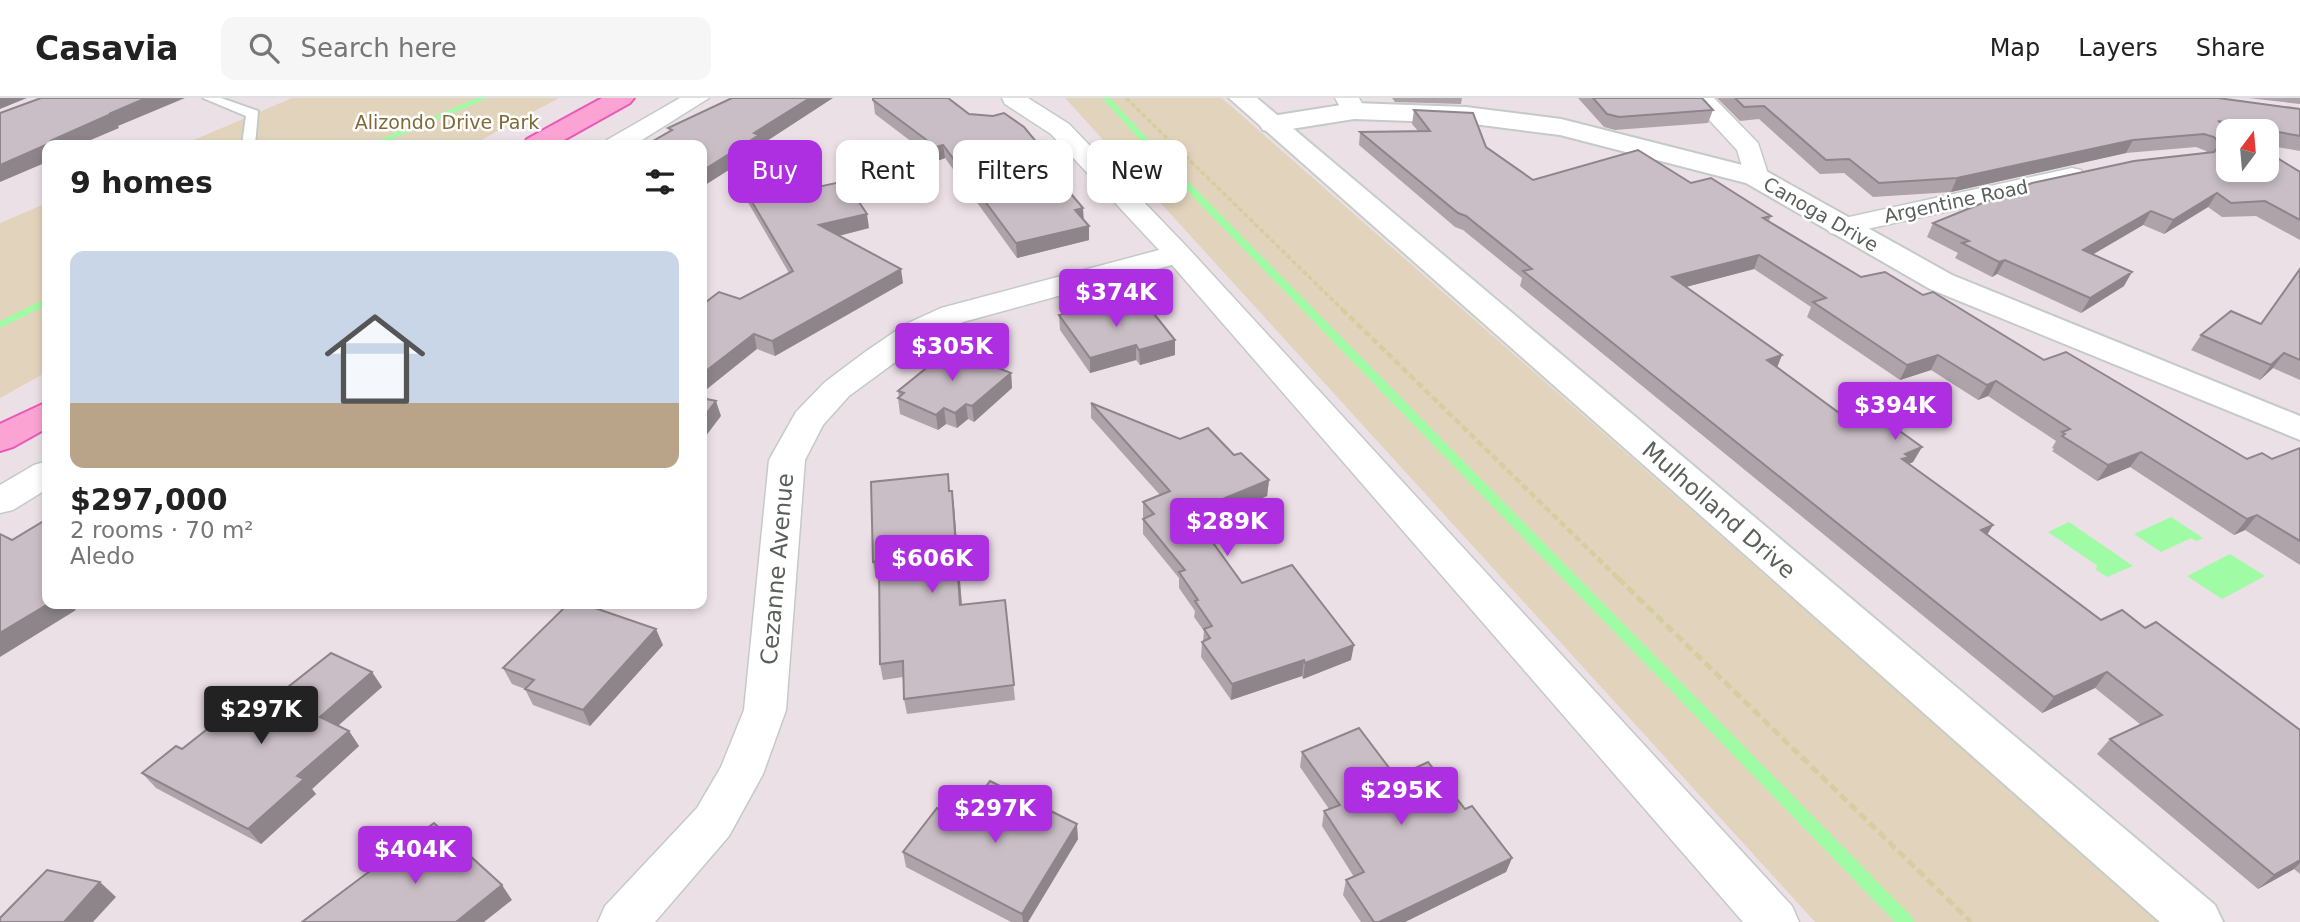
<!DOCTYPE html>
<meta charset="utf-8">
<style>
body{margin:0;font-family:"DejaVu Sans",sans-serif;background:#f6f6f6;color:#222;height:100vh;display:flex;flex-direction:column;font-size:26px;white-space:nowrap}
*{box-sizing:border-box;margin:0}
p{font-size:23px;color:#767676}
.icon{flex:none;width:38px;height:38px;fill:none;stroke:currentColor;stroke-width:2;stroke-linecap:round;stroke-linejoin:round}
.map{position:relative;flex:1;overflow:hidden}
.panel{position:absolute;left:42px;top:42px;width:665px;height:469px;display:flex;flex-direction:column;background:#fff;border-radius:14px;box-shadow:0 4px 10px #0003}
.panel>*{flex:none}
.banner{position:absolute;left:728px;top:42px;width:665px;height:63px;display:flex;gap:14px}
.needle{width:46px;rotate:16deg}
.controls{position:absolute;left:2216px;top:21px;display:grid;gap:14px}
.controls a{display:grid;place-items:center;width:63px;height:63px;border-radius:14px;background:#fff;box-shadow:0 4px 10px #0003;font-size:35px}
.price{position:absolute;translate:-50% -60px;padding:0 16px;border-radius:7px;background:#ad2fe1;color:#fff;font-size:23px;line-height:46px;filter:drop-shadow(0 2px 4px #0008)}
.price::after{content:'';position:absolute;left:50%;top:42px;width:21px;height:16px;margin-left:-10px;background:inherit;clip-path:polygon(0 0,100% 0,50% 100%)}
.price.active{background:#222;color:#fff}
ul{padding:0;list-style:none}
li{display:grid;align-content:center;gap:14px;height:371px;padding:0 28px}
li span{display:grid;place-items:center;height:217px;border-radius:14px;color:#555}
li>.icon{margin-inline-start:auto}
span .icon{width:126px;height:126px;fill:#fffc;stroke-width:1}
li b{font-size:30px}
h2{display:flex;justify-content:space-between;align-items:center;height:84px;padding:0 28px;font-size:30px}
.tag{padding:0 24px;border-radius:14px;background:#fff;box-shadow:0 4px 10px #0003;font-size:24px;line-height:63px}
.tag.active{background:#ad2fe1;color:#fff}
header{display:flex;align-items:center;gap:42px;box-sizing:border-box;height:98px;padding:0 35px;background:#fff;border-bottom:2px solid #e0e0e0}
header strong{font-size:33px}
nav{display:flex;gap:38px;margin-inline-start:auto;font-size:24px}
.search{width:490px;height:63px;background:#f6f6f6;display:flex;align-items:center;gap:18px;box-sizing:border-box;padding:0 24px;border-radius:14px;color:#767676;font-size:26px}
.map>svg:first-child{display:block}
.green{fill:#e2d4bc}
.water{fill:#a0fba5}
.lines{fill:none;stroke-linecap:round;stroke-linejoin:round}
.stream{fill:#a0fba5;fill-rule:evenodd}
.service-casing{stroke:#c4cac6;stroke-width:4}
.minor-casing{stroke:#c4cac6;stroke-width:3}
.tertiary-casing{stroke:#c4cac6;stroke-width:4}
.secondary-casing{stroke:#c6cec8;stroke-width:4}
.primary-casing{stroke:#eb59b8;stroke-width:4}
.path-far2{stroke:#d4cea0;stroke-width:3.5;stroke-dasharray:5 2.5;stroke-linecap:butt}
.path-far1{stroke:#d4cea0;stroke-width:4.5;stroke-dasharray:7 3.5;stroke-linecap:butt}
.path{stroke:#d4cea0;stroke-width:5;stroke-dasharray:9 4.5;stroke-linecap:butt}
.service{fill:#fff;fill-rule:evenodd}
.minor{fill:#fff;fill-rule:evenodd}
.tertiary{fill:#fff;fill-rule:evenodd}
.secondary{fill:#fff;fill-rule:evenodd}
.primary{fill:#fba4d3;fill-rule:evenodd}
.wall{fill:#ada3a9}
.shaded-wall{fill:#8d858a}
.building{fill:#c9bec5;stroke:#8d858a;stroke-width:2}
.labels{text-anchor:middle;stroke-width:5;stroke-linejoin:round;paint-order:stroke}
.far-park-label{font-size:19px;fill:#816937;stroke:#fff}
.far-street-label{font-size:19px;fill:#59605a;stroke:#fff}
.street-label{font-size:23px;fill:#59605a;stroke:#fff}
</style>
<header>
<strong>Casavia</strong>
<div class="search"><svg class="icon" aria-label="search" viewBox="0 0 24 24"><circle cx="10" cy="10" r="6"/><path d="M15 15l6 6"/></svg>Search here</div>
<nav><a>Map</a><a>Layers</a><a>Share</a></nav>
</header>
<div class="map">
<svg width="2300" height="824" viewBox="0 0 2300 824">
<rect width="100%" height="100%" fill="#ebe0e6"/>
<g class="green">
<polygon points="292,0 559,0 472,47 182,47"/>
<polygon points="1065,0 1222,0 2160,824 1815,824"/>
<polygon points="47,105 47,274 0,300 0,125"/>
</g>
<g class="water">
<polygon points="2171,419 2203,440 2196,443 2191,440 2161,454 2134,436"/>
<polygon points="2069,424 2133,468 2107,479 2095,471 2098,468 2048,434"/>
<polygon points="2230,456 2265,478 2222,501 2187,478"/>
</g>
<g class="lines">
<g class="stream">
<polygon points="477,0 488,0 378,47 367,47"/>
<polygon points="1102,0 1110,0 1175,70 1912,819 1914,824 1895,824 1169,74"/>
<polygon points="47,200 47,207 0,230 0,223"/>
</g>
<g class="service-casing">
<polygon id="service" points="203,0 221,0 258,13 255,47 242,47 246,18"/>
</g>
<g class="minor-casing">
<g id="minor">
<polygon points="680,0 709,0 634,47 603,47 607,42"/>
<polygon points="1002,0 1028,0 1069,26 1188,150 1792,808 1799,824 1743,824 1172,167 963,224 928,240 849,298 823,327 805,362 786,612 763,676 729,738 655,824 598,824 605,808 697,710 721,669 744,612 769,362 796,314 825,284 865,254 906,226 941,210 1159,152 1051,36 1005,6"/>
<polygon points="1335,0 1359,0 1366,13 1363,18 1345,18"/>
<polygon points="1689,0 1714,0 1758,45 1769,79 1765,85 1747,85 1737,52"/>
<polygon points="2072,70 2081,72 2085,78 2081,84 1840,137 1830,135 1826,129 1830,123 1840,121"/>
<polygon points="47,363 47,391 13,412 0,415 0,387 34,367"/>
</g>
</g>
<g class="tertiary-casing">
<polygon id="tertiary" points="1354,5 1466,9 1561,21 1766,73 1952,177 2300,318 2300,342 1930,191 1746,85 1560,37 1466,25 1354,21 1272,34 1263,32 1259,26 1263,20 1272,18"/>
</g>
<g class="secondary-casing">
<polygon id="secondary" points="1229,0 1257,0 2215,807 2223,824 2160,824"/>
</g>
<g class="primary-casing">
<g id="primary">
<polygon points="602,0 634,0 630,5 555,47 523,47 527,41"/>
<polygon points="47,304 47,330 13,349 0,353 0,326"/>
</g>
</g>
<polyline class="path-far2" points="1126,0 1344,213"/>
<polyline class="path-far1" points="1342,211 1620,482"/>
<polyline class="path" points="1618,480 1971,824"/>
<use href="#service" class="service"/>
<use href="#minor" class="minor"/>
<use href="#tertiary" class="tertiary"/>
<use href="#secondary" class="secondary"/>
<use href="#primary" class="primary"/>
</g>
<g class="wall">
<polygon points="873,0 1068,91 1084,122 1089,128 1089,142 1017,160 945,60 937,63 875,16"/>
<polygon points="1392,0 1462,0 1461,6 1395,4"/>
<polygon points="1578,0 1702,0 1713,12 1708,25 1615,32 1604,29"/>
<polygon points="1717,0 2218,0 2300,11 2300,53 2266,47 2266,33 2228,33 2300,74 2300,142 2256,118 2222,119 2208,109 2164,136 2143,127 2093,156 2124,188 2081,215 1997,176 1992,179 1955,160 1958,155 1927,139 1933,125 2207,55 2206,53 2196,49 2126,55 1951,94 1873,99 1844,75 1820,76 1759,21 1740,23"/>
<polygon points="2248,0 2300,0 2300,6"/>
<polygon points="1414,12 1486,49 1533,82 1691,85 1771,118 1769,123 1861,179 1923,197 2044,262 2247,361 2272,361 2300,350 2300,467 2245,432 2234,437 2130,369 2097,383 2052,353 2054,351 2052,350 2056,343 1988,298 1978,302 1931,272 1900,282 1807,219 1811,209 1754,171 1685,189 1782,257 1777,269 1842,317 1874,329 1922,349 1913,364 1909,366 1993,427 1987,436 2101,522 2145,530 2300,632 2300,776 2294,771 2258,791 2097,656 2110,641 2141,627 2095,590 2042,615 1520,188 1522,180 1463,132 1455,129 1359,47 1360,34 1418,33 1412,26"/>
<polygon points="742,87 767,100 869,130 839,138 903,185 775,258 757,251 740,201 789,175 746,101"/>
<polygon points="2300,170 2300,282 2273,270 2260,282 2191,252 2201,237 2261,226"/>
<polygon points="1113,215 1175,257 1140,267 1136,262 1090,275 1060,232 1059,217"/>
<polygon points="1011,275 1012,290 974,324 968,321 957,330 946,326 938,332 900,316 898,300 899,299 898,293"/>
<polygon points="1091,305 1180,341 1234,357 1269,382 1267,398 1200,426 1242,485 1351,562 1303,581 1302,578 1231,602 1201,559 1202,544 1203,543 1204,533 1194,519 1195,513 1179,490 1179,480 1143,436 1143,404 1160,397 1091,320"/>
<polygon points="950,393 952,393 954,408 962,507 1005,502 1015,602 907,616 904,601 903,579 883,582 880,566 879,479 876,480 873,464"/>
<polygon points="663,547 590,628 533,607 525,591 512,586 503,570"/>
<polygon points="372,574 382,589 338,627 349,633 359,648 312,691 316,696 261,746 156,690 142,675 182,651 269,604"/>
<polygon points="1302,654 1396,679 1465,711 1512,760 1506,774 1405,824 1361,824 1343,797 1346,782 1354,779 1322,728 1324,713 1329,711 1300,669"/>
<polygon points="954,719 963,719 1078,741 1028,824 1011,824 906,769 903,754"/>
</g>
<g class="shaded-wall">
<polygon points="0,0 27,0 0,11"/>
<polygon points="146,0 185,0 118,28 119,30 79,47 47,47 47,64 0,84 0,67 109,16"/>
<polygon points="810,0 833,0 761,47 762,51 702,89 702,73 754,35"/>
<polygon points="2133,42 2126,55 1951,94 1957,80"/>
<polygon points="943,47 945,60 937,63 936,49"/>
<polygon points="1067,81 1068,95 1060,83"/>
<polygon points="2217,95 2208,109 2164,136 2173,122"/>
<polygon points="1083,110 1084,124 1075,112"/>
<polygon points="2151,113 2143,127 2075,167 2083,152"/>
<polygon points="867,116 869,130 822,142 819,127"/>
<polygon points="1089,128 1089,142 1017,160 1016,145"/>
<polygon points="1759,157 1754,171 1667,194 1672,179"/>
<polygon points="2005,162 1997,176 1992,179 1999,164"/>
<polygon points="901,171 903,185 775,258 772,243"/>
<polygon points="2132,174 2124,188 2081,215 2090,200"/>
<polygon points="754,236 757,251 702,295 702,276"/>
<polygon points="1175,242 1175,257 1140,267 1139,252"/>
<polygon points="1136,247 1136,262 1090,275 1090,260"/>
<polygon points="2284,255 2273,270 2260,282 2271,267"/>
<polygon points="1782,257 1776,272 1767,262"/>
<polygon points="1938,257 1931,272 1900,282 1907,267"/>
<polygon points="1011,275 1012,290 974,324 972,308"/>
<polygon points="1996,283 1988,298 1978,302 1987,287"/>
<polygon points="716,303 721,318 702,343 702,321"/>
<polygon points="966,306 968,321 957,330 955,315"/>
<polygon points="944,310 946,326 938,332 936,317"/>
<polygon points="1922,349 1913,364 1904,368 1894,377 1905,356"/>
<polygon points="2141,354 2130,369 2097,383 2108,367"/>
<polygon points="1269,382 1267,398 1191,430 1191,414"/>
<polygon points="952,393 954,408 963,523 960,507"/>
<polygon points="2257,417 2245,432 2234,437 2247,421"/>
<polygon points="1993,427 1984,442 1981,432"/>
<polygon points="48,506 80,506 74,510 76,512 0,559 0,535"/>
<polygon points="656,531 663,547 590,628 583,612"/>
<polygon points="1354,547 1351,562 1303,581 1305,565"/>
<polygon points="1304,562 1302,578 1231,602 1232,586"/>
<polygon points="372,574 382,589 331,634 320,619"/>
<polygon points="2107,574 2095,590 2042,615 2054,599"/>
<polygon points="349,633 359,648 312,691 316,696 261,746 248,731 297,678"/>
<polygon points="1077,726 1078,741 1028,824 1023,824 1022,816"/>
<polygon points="1512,760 1506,774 1405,824 1379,824"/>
<polygon points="2300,762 2300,765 2294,771 2258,791 2274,777"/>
<polygon points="100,784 116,799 93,824 64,824"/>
<polygon points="502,787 512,802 484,824 456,824"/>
</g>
<g class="building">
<polygon points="41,0 146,0 109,16 111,16 52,42 55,43 0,67 0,15"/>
<polygon points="732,0 810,0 754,35 759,37 702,73 702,47 646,47 672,32 668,30"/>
<polygon points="873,0 948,0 969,16 993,18 1004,15 1024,29 1067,81 1060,83 1083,110 1075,112 1089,128 1016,145 943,47 936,49 873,2"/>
<polygon points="1593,0 1702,0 1713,12 1619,19 1607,16"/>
<polygon points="1735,0 2218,0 2300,11 2300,38 2218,23 2234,33 2228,33 2228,72 2266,72 2266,53 2300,74 2300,122 2265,103 2231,105 2217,95 2173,122 2151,113 2083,152 2132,174 2090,200 2005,162 1999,164 1962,145 1969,143 1933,125 2032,85 2134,63 2214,54 2220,46 2214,39 2204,36 2133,42 1957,80 1879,85 1849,61 1826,62 1764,8 1744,9"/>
<polygon points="1414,12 1473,15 1486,49 1533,82 1638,52 1691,85 1711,80 1771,118 1763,120 1861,179 1885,174 1923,197 1933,194 2044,262 2066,254 2247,361 2262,355 2272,361 2300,350 2300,443 2257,417 2247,421 2141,354 2108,367 2062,338 2065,336 2062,334 2070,331 1996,283 1987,287 1938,257 1907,267 1813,204 1826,200 1759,157 1672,179 1782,257 1767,262 1842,317 1852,313 1874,329 1887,324 1922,349 1905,356 1909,359 1902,361 1993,427 1981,432 2101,522 2122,512 2145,530 2156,524 2300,632 2300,762 2274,777 2110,641 2162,617 2107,574 2054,599 1523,173 1532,171 1466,118 1458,115 1360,34 1430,33"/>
<polygon points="845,83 867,116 819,127 901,171 772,243 754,236 702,276 702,207 719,194 740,201 793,173 742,87 767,100"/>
<polygon points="2300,171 2300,262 2284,255 2271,267 2201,237 2231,213 2261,226"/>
<polygon points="1105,205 1113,215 1146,206 1175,242 1139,252 1136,247 1090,260 1059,217"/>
<polygon points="950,251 1011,275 972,308 966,306 955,315 944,310 936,317 898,300 904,295 898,293"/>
<polygon points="702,300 716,303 702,321"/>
<polygon points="1091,305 1180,341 1208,330 1234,357 1241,355 1269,382 1191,414 1242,485 1292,467 1354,547 1305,565 1304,562 1232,586 1202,544 1210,540 1204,531 1212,528 1195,503 1198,502 1179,474 1185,472 1143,421 1154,416 1143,404 1170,393"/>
<polygon points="948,376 949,393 952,393 960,507 1005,502 1014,587 904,601 903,563 880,566 879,463 873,464 871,384"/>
<polygon points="47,421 47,506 48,506 0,535 0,436 12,442"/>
<polygon points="568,506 583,510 586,507 656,531 583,612 525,591 534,582 503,570"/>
<polygon points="331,555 372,574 320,619 349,633 297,678 304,681 248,731 142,675 176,648 182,651 252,596 269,604"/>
<polygon points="1359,630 1396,679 1428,664 1465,711 1472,708 1512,760 1379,824 1374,824 1346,782 1364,774 1324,713 1340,707 1302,654"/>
<polygon points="990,683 1077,726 1022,816 903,754 937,710 954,719 956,715 963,719"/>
<polygon points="434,725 502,787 456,824 302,824"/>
<polygon points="47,772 100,784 64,824 0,824 0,820"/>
</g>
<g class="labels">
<g class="far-park-label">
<text x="447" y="31">Alizondo Drive Park</text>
</g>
<g class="far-street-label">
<text transform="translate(1956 103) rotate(-12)" y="7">Argentine Road</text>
<text transform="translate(1821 116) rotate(30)" y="7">Canoga Drive</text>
</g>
<g class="street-label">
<text transform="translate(1719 412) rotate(41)" y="8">Mulholland Drive</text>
<text transform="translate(777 471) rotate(-85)" y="8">Cezanne Avenue</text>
</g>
</g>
</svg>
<div class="controls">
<a><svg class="needle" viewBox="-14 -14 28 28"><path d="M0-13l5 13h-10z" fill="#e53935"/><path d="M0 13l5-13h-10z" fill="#767676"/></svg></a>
</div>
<b class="price" style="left:1116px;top:231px">$374K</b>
<b class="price" style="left:952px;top:285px">$305K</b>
<b class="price" style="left:1895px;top:344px">$394K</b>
<b class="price" style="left:1227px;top:460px">$289K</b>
<b class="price" style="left:932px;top:497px">$606K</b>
<b class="price active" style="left:261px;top:648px">$297K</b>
<b class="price" style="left:1401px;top:729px">$295K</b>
<b class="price" style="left:995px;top:747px">$297K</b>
<b class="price" style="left:415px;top:788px">$404K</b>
<div class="banner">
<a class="tag active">Buy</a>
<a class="tag">Rent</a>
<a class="tag">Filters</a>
<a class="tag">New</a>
</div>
<section class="panel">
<h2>9 homes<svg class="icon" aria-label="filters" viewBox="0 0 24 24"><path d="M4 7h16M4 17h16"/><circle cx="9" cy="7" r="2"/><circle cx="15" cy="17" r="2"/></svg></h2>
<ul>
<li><span style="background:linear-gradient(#c9d6e8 70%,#b9a48a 0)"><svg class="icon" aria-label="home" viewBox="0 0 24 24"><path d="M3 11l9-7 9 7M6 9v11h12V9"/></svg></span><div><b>$297,000</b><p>2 rooms · 70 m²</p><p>Aledo</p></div></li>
</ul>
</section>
</div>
